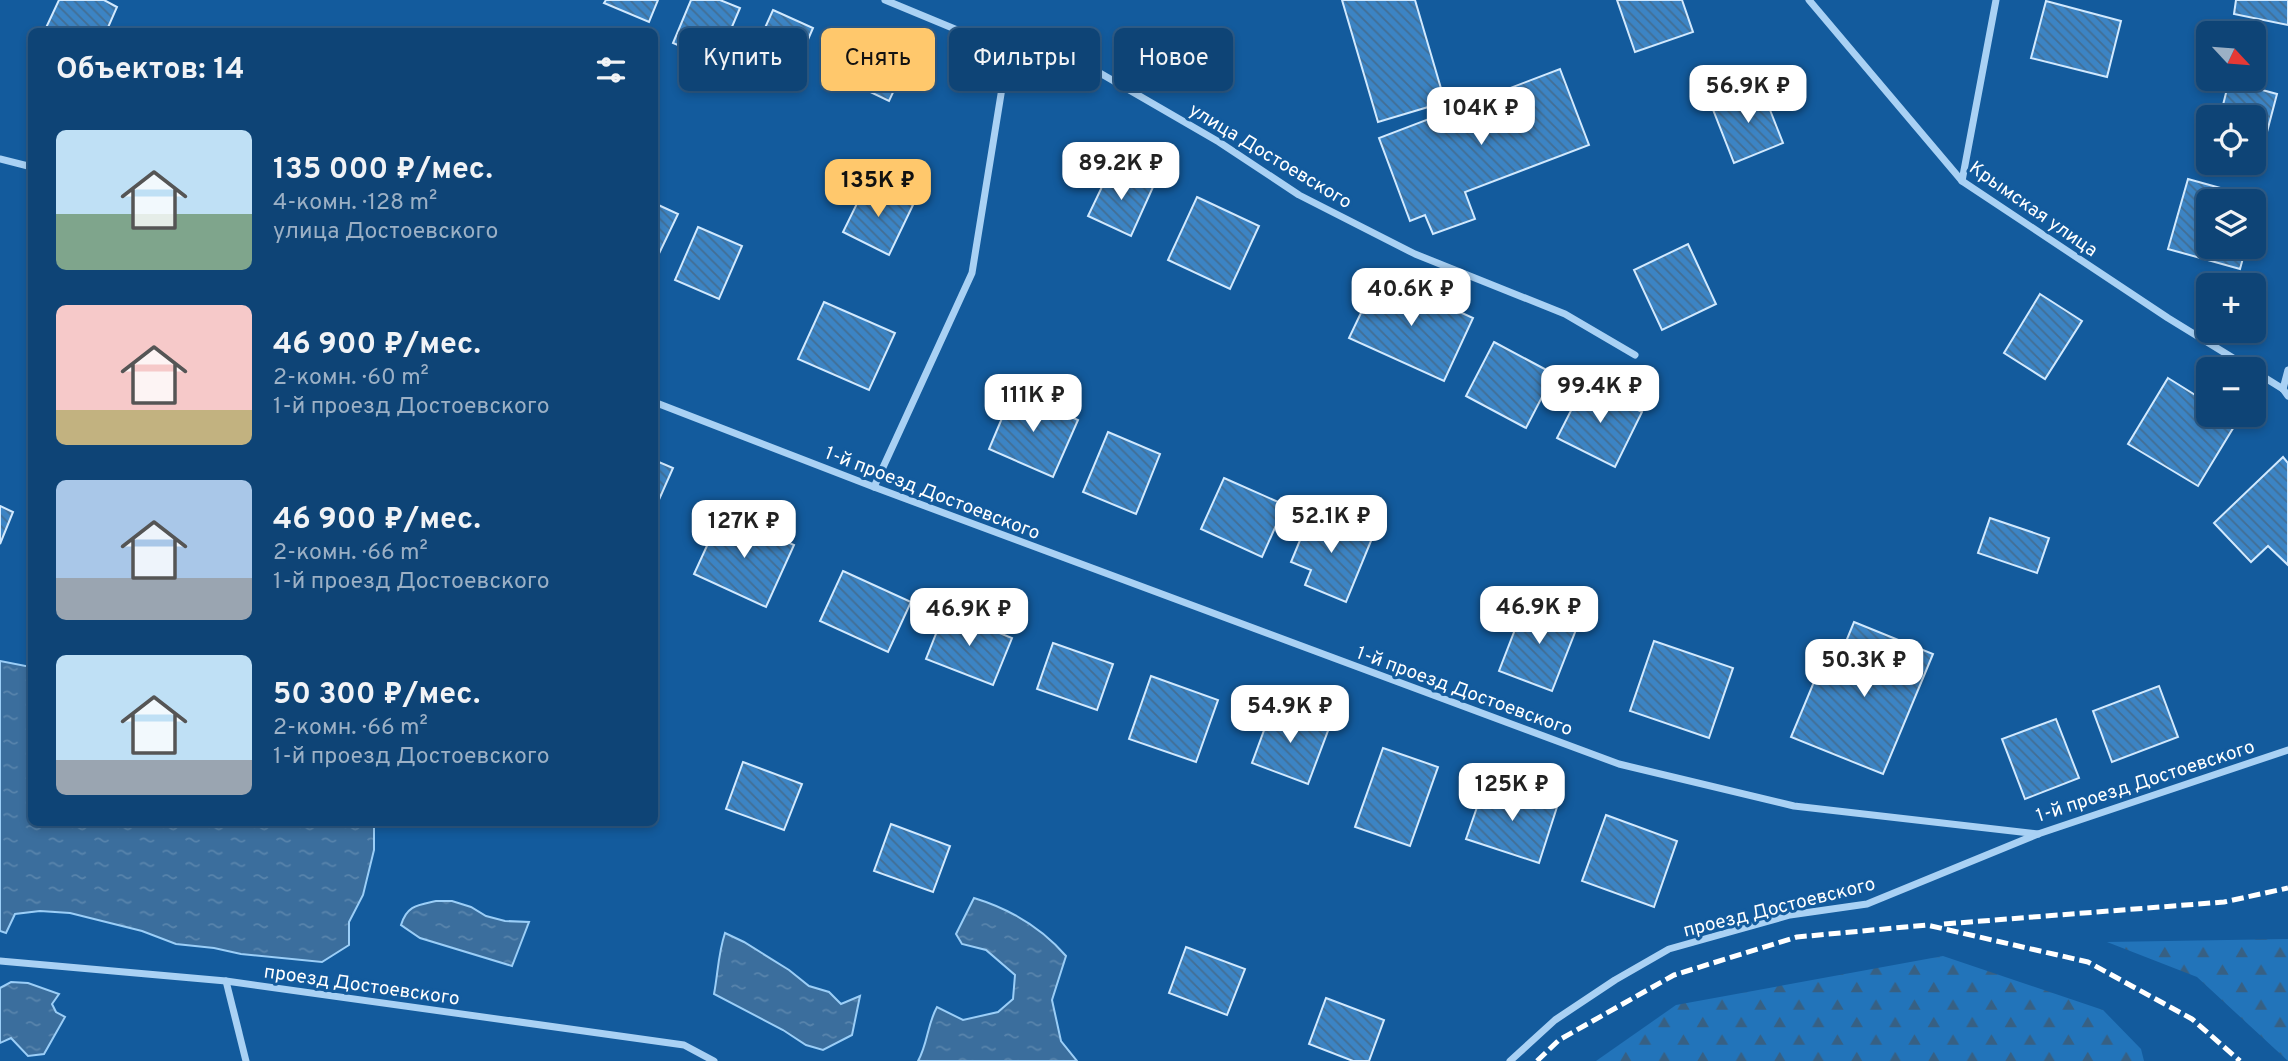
<!DOCTYPE html>
<html lang="ru">
<meta charset="utf-8">
<style>
body{margin:0;font-family:Overpass,sans-serif;background:#1c4e7e;color:#f1f3f6;height:100vh;display:flex;flex-direction:column;font-size:26px;white-space:nowrap}
*{box-sizing:border-box;margin:0}
p{font-size:23px;color:#9bb0c5}
.icon{flex:none;width:38px;height:38px;fill:none;stroke:currentColor;stroke-width:2;stroke-linecap:round;stroke-linejoin:round}
.map{position:relative;flex:1;overflow:hidden}
.drawer{position:absolute;left:28px;top:28px;width:630px;height:798px;display:flex;flex-direction:column;background:#0e4476;border-radius:10px;box-shadow:0 4px 10px #0003,0 0 0 2px #2e5c88}
.drawer>*{flex:none}
.hud{position:absolute;left:679px;top:28px;width:665px;height:63px;display:flex;gap:14px}
.needle{width:46px;rotate:116deg}
.buttons{position:absolute;left:2196px;top:21px;display:grid;gap:14px}
.buttons a{display:grid;place-items:center;width:70px;height:70px;border-radius:10px;background:#0e4476;box-shadow:0 4px 10px #0003,0 0 0 2px #2e5c88;font-size:35px}
.price{position:absolute;translate:-50% -60px;padding:0 16px;border-radius:14px;background:#fff;color:#222;font-size:23px;line-height:46px;filter:drop-shadow(0 2px 4px #0008)}
.price::after{content:'';position:absolute;left:50%;top:42px;width:21px;height:16px;margin-left:-10px;background:inherit;clip-path:polygon(0 0,100% 0,50% 100%)}
.price.selected{background:#ffc86c;color:#111}
ul{padding:0;list-style:none}
li{display:flex;align-items:center;gap:21px;height:175px;padding:0 28px}
li span{display:grid;place-items:center;flex:none;width:196px;height:140px;border-radius:10px;color:#555}
li>.icon{margin-inline-start:auto}
span .icon{width:84px;height:84px;fill:#fffc;stroke-width:1}
li b{font-size:30px}
h2{display:flex;justify-content:space-between;align-items:center;height:84px;padding:0 28px;font-size:30px}
.tag{padding:0 24px;border-radius:10px;background:#0e4476;box-shadow:0 4px 10px #0003,0 0 0 2px #2e5c88;font-size:24px;line-height:63px}
.tag.selected{background:#ffc86c;color:#111}
.map>svg:first-child{display:block}
.forest{fill:url(#forest-firs)}
.water{fill:url(#water-ripples);stroke:#9bcef7;stroke-width:2}
.building{fill:url(#building-back-hatch);stroke:#d1e9fe;stroke-width:2}
.lines{fill:none;stroke-linecap:round;stroke-linejoin:round}
.minor{stroke:#a9d1f4;stroke-width:7}
.rail{stroke:#fff;stroke-width:5;stroke-dasharray:12 5;stroke-linecap:butt}
.labels{text-anchor:middle;stroke-width:6;stroke-linejoin:round;paint-order:stroke}
.street-label{font-size:19px;fill:#fff;stroke:#135b9d}
</style>
<div class="map">
<svg width="2288" height="1061" viewBox="0 0 2288 1061">
<defs>
<pattern id="forest-firs" width="22" height="20" patternUnits="userSpaceOnUse" patternTransform="scale(1.75)"><rect width="22" height="20" fill="#2274ba"/><path d="M5 1l3.5 6h-7zM16 11l3.5 6h-7z" fill="#376083"/></pattern>
<pattern id="water-ripples" width="26" height="14" patternUnits="userSpaceOnUse" patternTransform="scale(1.75)"><rect width="26" height="14" fill="#3b6e9d"/><path d="M2 4q2-2 4 0t4 0M15 11q2-2 4 0t4 0" fill="none" stroke="#5884ac"/></pattern>
<pattern id="building-back-hatch" width="6" height="6" patternUnits="userSpaceOnUse" patternTransform="scale(1.75)"><rect width="6" height="6" fill="#3c84c4"/><path d="M-1 5l2 2M0 0l6 6M5-1l2 2" fill="none" stroke="#426e94"/></pattern>
</defs>
<rect width="100%" height="100%" fill="#135b9d"/>
<g class="forest">
<polygon points="2288,939 2288,1061 2197,977 2107,942"/>
<polygon points="1943,956 2103,1010 2141,1049 2144,1061 1596,1061 1676,1005"/>
</g>
<g class="water">
<polygon points="0,661 31,667 32,822 369,822 374,826 374,850 363,895 349,922 349,945 322,962 241,954 214,948 176,944 142,931 70,913 40,911 15,914 6,933 0,931"/>
<path d="M974,898c36,11 67,29 92,58l-14,44 9,41 16,20h-159c10,-18 9,-36 19,-54l26,13 35,-8 15,-13 2,-24 -29,-25 -24,-6 -6,-10z"/>
<path d="M436,901h16l19,6 15,9 19,5 24,1 -17,44 -92,-28 -19,-13c6,-20 17,-20 35,-24z"/>
<path d="M725,933l19,9 45,28 20,16 20,6 12,12 19,-8 -8,39 -29,15 -17,-5 -23,-15 -69,-36c4,-21 4,-40 11,-61z"/>
<polygon points="11,982 28,983 59,994 52,1004 56,1012 65,1017 44,1054 28,1056 11,1038 0,1043 0,988"/>
</g>
<g class="building">
<polygon points="59,0 104,0 117,7 106,32 44,32"/>
<polygon points="606,0 658,0 649,22 604,3"/>
<polygon points="691,0 720,0 740,8 717,62 673,43"/>
<polygon points="1342,0 1415,0 1445,102 1378,122"/>
<polygon points="1617,0 1682,0 1693,32 1635,52"/>
<polygon points="2236,0 2288,0 2288,25 2234,14"/>
<polygon points="2046,1 2121,21 2107,77 2031,58"/>
<polygon points="773,10 813,28 787,88 746,70"/>
<polygon points="863,33 910,56 889,101 841,78"/>
<polygon points="1560,69 1589,145 1465,192 1475,219 1433,234 1425,215 1410,221 1379,138"/>
<polygon points="2229,81 2277,94 2263,147 2254,145 2254,117 2220,117"/>
<polygon points="1761,87 1783,143 1734,163 1712,107"/>
<polygon points="1111,168 1153,187 1131,236 1088,216"/>
<polygon points="2188,179 2260,199 2254,218 2254,201 2208,201 2208,247 2246,247 2240,269 2168,249"/>
<polygon points="867,183 913,205 889,255 843,232"/>
<polygon points="1197,197 1259,226 1230,289 1168,260"/>
<polygon points="654,203 678,214 654,264"/>
<polygon points="698,227 742,246 719,299 675,280"/>
<polygon points="1688,244 1716,304 1662,330 1634,270"/>
<polygon points="1379,275 1473,318 1444,381 1349,338"/>
<polygon points="2040,294 2082,321 2045,379 2004,353"/>
<polygon points="824,302 895,333 869,390 798,359"/>
<polygon points="1494,342 1554,374 1526,428 1466,396"/>
<polygon points="2168,378 2208,403 2208,415 2229,415 2238,420 2198,486 2128,444"/>
<polygon points="1585,383 1642,412 1615,467 1557,438"/>
<polygon points="1013,392 1078,420 1053,477 989,449"/>
<polygon points="1108,432 1160,454 1136,514 1083,492"/>
<polygon points="2283,457 2288,463 2288,565 2268,546 2251,562 2214,523"/>
<polygon points="654,460 673,468 654,511"/>
<polygon points="1224,478 1285,505 1262,557 1201,529"/>
<polygon points="0,506 13,512 0,544"/>
<polygon points="1312,511 1373,536 1346,602 1305,585 1311,570 1291,562"/>
<polygon points="722,513 794,545 766,607 694,574"/>
<polygon points="1990,518 2049,538 2037,573 1978,553"/>
<polygon points="843,571 911,602 888,652 820,621"/>
<polygon points="1526,601 1579,622 1552,691 1499,671"/>
<polygon points="945,611 1012,638 993,685 926,659"/>
<polygon points="1854,622 1933,654 1883,774 1791,737 1821,665 1834,671"/>
<polygon points="1654,641 1733,668 1709,738 1630,711"/>
<polygon points="1053,643 1113,664 1097,710 1037,689"/>
<polygon points="1151,676 1218,700 1196,762 1129,739"/>
<polygon points="2159,686 2178,737 2112,762 2093,711"/>
<polygon points="1273,706 1329,728 1308,784 1252,763"/>
<polygon points="2056,719 2079,778 2025,799 2002,739"/>
<polygon points="1383,748 1438,767 1410,846 1355,827"/>
<polygon points="743,762 802,784 784,830 726,809"/>
<polygon points="1485,784 1557,807 1539,863 1466,839"/>
<polygon points="1606,815 1677,841 1654,907 1582,881"/>
<polygon points="891,824 950,846 933,892 874,871"/>
<polygon points="1186,947 1245,969 1227,1015 1169,993"/>
<polygon points="1326,998 1384,1020 1369,1061 1353,1061 1309,1044"/>
</g>
<g class="lines">
<g class="minor">
<polyline points="885,0 1008,51 1074,58 1219,142 1299,195 1415,254 1565,314 1635,355"/>
<polyline points="1809,0 1962,181 2168,318 2251,369"/>
<polyline points="0,159 32,167"/>
<polyline points="1962,181 1996,0"/>
<polyline points="2254,371 2283,389 2288,396"/>
<polyline points="2283,389 2288,370"/>
<polyline points="654,402 874,487 1619,764 1794,806 2038,834"/>
<polyline points="874,487 972,273 1008,51"/>
<polyline points="0,961 226,981 684,1045 714,1061"/>
<polyline points="226,981 246,1061"/>
<polyline points="1510,1061 1555,1020 1615,980 1669,949 1790,915 1867,904 2038,834 2288,750"/>
</g>
<g class="rail">
<polyline points="1944,924 2224,902 2288,888"/>
<polyline points="1537,1061 1559,1040 1674,975 1797,937 1927,925 2088,962 2192,1019 2240,1061"/>
</g>
</g>
<g class="labels">
<g class="street-label">
<text transform="translate(1271 155) rotate(31)" y="7">улица Достоевского</text>
<text transform="translate(2034 208) rotate(35)" y="7">Крымская улица</text>
<text transform="translate(933 492) rotate(21)" y="7">1-й проезд Достоевского</text>
<text transform="translate(1465 690) rotate(20)" y="7">1-й проезд Достоевского</text>
<text transform="translate(2145 780) rotate(-18)" y="7">1-й проезд Достоевского</text>
<text transform="translate(1779 906) rotate(-14)" y="7">проезд Достоевского</text>
<text transform="translate(362 984) rotate(8)" y="7">проезд Достоевского</text>
</g>
</g>
</svg>
<div class="buttons">
<a><svg class="needle" viewBox="-14 -14 28 28"><path d="M0-13l5 13h-10z" fill="#e53935"/><path d="M0 13l5-13h-10z" fill="#9bb0c5"/></svg></a>
<a><svg class="icon" aria-label="locate" viewBox="0 0 24 24"><circle cx="12" cy="12" r="6"/><path d="M12 2v4M12 18v4M2 12h4M18 12h4"/></svg></a>
<a><svg class="icon" aria-label="layers" viewBox="0 0 24 24"><path d="M12 4l9 5-9 5-9-5zM3 14l9 5 9-5"/></svg></a>
<a>+</a>
<a>−</a>
</div>
<b class="price" style="left:1748px;top:125px">56.9K ₽</b>
<b class="price" style="left:1481px;top:147px">104K ₽</b>
<b class="price" style="left:1121px;top:202px">89.2K ₽</b>
<b class="price selected" style="left:878px;top:219px">135K ₽</b>
<b class="price" style="left:1411px;top:328px">40.6K ₽</b>
<b class="price" style="left:1600px;top:425px">99.4K ₽</b>
<b class="price" style="left:1033px;top:434px">111K ₽</b>
<b class="price" style="left:1331px;top:555px">52.1K ₽</b>
<b class="price" style="left:744px;top:560px">127K ₽</b>
<b class="price" style="left:1539px;top:646px">46.9K ₽</b>
<b class="price" style="left:969px;top:648px">46.9K ₽</b>
<b class="price" style="left:1864px;top:699px">50.3K ₽</b>
<b class="price" style="left:1290px;top:745px">54.9K ₽</b>
<b class="price" style="left:1512px;top:823px">125K ₽</b>
<div class="hud">
<a class="tag">Купить</a>
<a class="tag selected">Снять</a>
<a class="tag">Фильтры</a>
<a class="tag">Новое</a>
</div>
<section class="drawer">
<h2>Объектов: 14<svg class="icon" aria-label="filters" viewBox="0 0 24 24"><path d="M4 7h16M4 17h16"/><circle cx="9" cy="7" r="2"/><circle cx="15" cy="17" r="2"/></svg></h2>
<ul>
<li><span style="background:linear-gradient(#bfe0f5 60%,#7fa58c 0)"><svg class="icon" aria-label="home" viewBox="0 0 24 24"><path d="M3 11l9-7 9 7M6 9v11h12V9"/></svg></span><div><b>135 000 ₽/мес.</b><p>4-комн. · 128 m²</p><p>улица Достоевского</p></div></li>
<li><span style="background:linear-gradient(#f6c9c9 75%,#c2b280 0)"><svg class="icon" aria-label="home" viewBox="0 0 24 24"><path d="M3 11l9-7 9 7M6 9v11h12V9"/></svg></span><div><b>46 900 ₽/мес.</b><p>2-комн. · 60 m²</p><p>1-й проезд Достоевского</p></div></li>
<li><span style="background:linear-gradient(#a9c7e8 70%,#9aa5b1 0)"><svg class="icon" aria-label="home" viewBox="0 0 24 24"><path d="M3 11l9-7 9 7M6 9v11h12V9"/></svg></span><div><b>46 900 ₽/мес.</b><p>2-комн. · 66 m²</p><p>1-й проезд Достоевского</p></div></li>
<li><span style="background:linear-gradient(#bfe0f5 75%,#9aa5b1 0)"><svg class="icon" aria-label="home" viewBox="0 0 24 24"><path d="M3 11l9-7 9 7M6 9v11h12V9"/></svg></span><div><b>50 300 ₽/мес.</b><p>2-комн. · 66 m²</p><p>1-й проезд Достоевского</p></div></li>
</ul>
</section>
</div>
